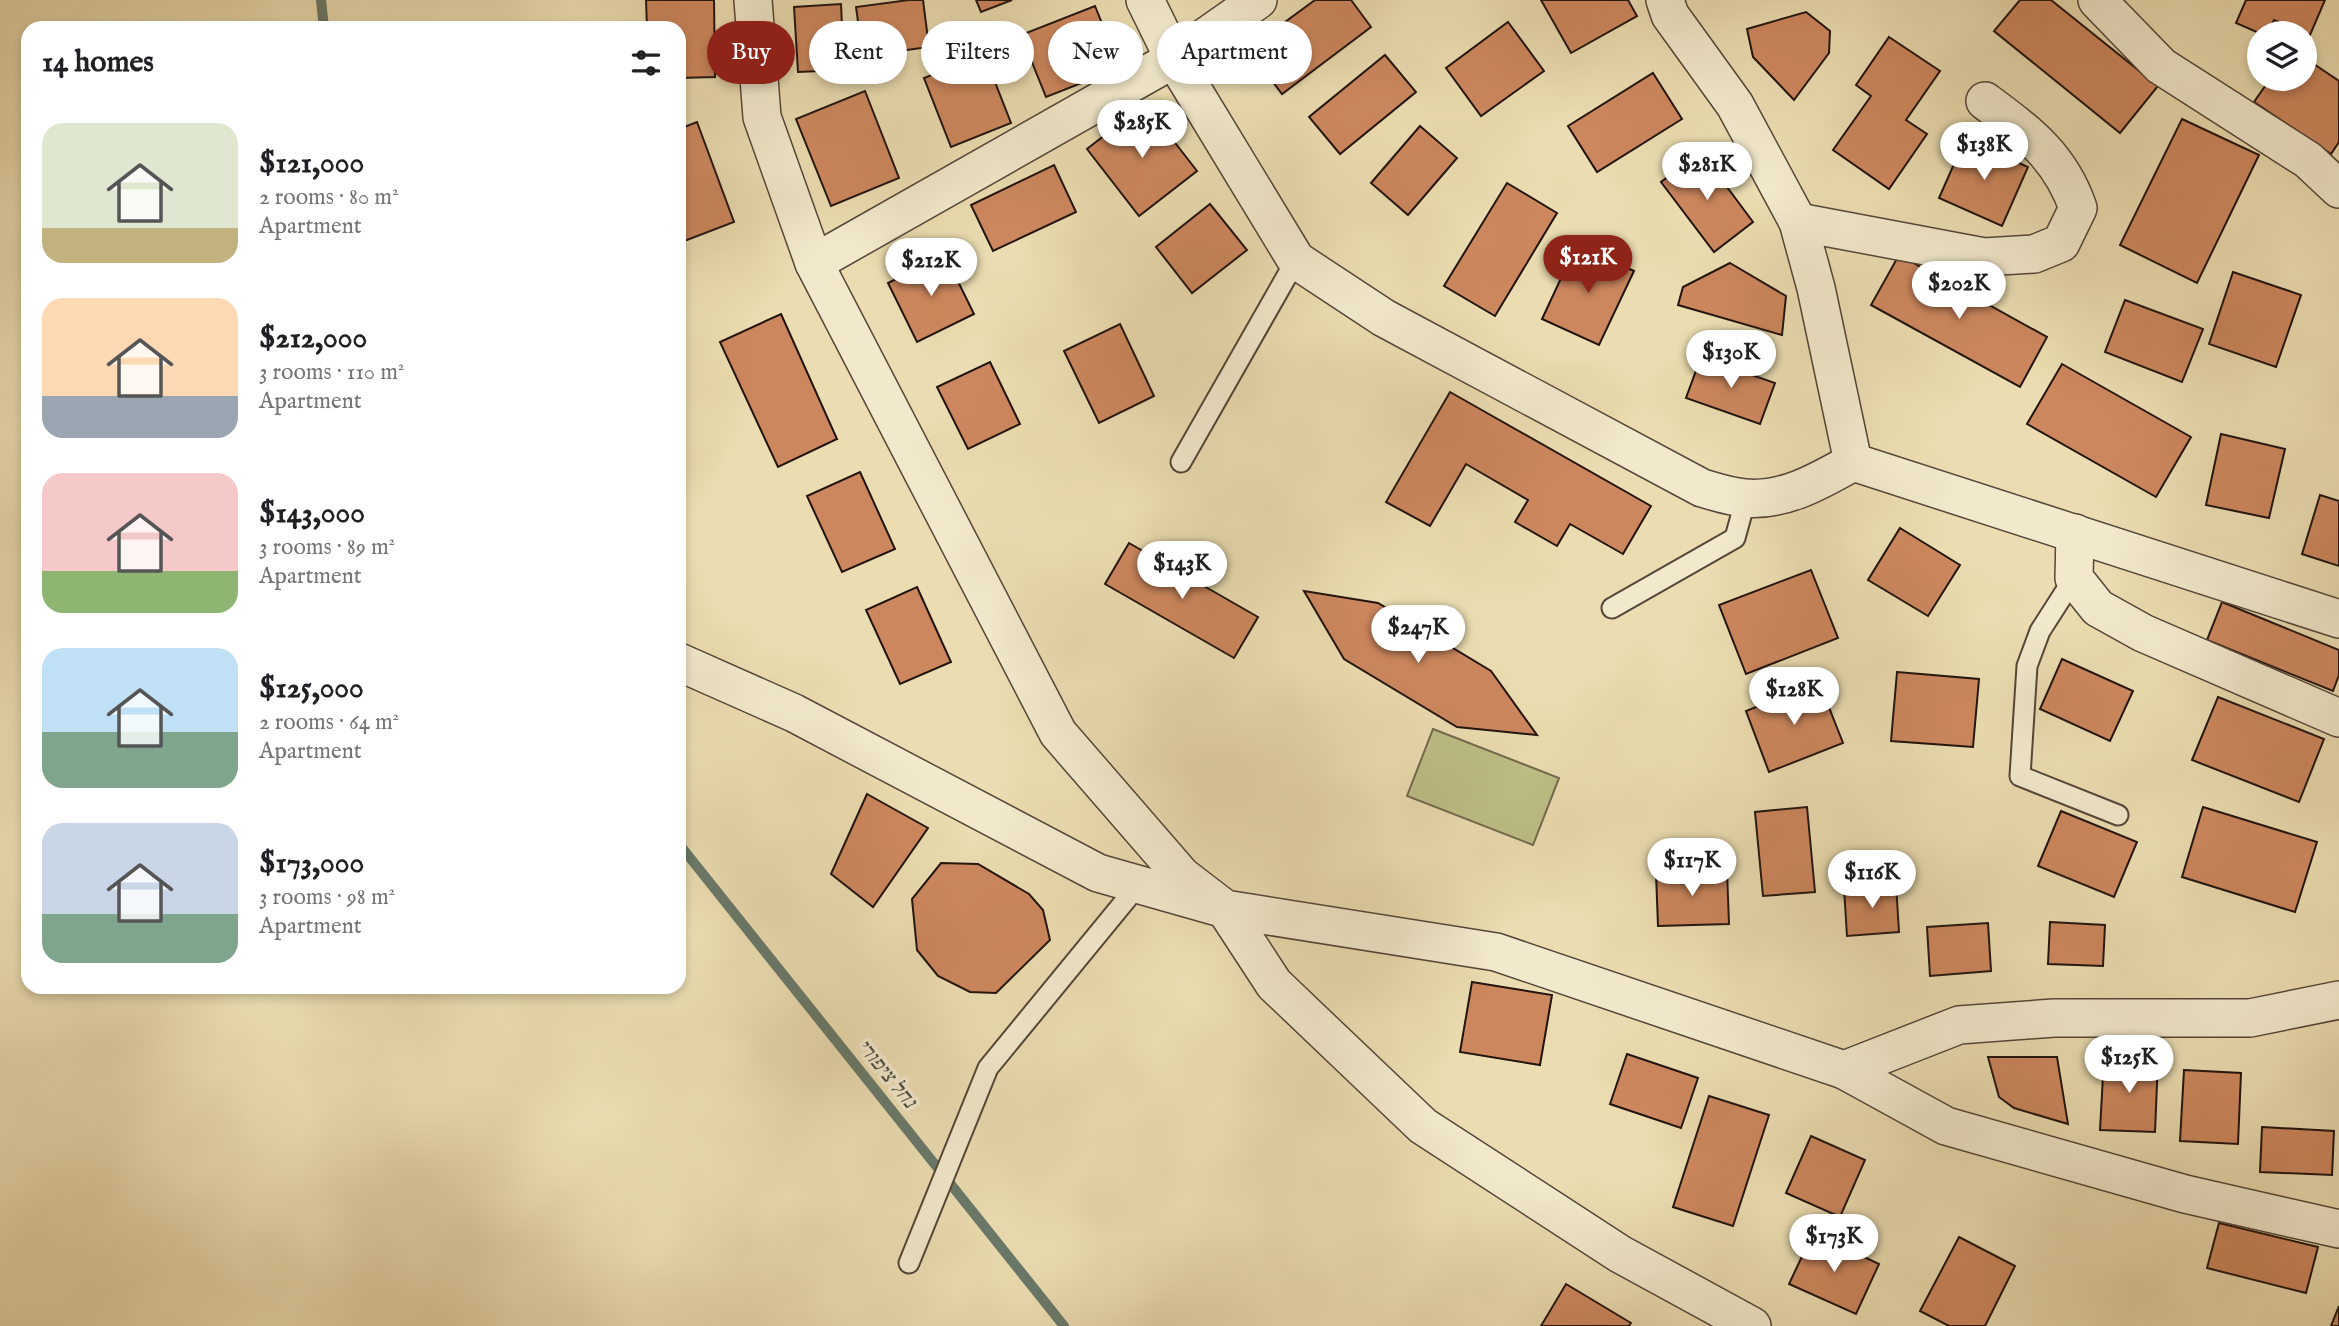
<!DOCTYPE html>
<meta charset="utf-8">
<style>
body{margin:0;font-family:"IM FELL English","Frank Ruhl Libre",serif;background:#f6f6f6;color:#202124;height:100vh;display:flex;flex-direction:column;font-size:26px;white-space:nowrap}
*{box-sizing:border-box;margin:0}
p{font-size:23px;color:#757577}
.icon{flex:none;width:38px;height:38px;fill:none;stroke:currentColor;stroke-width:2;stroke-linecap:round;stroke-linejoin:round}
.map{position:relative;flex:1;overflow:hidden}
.sheet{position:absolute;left:21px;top:21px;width:665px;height:973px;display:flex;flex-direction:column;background:#fff;border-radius:21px;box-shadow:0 4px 10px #0003}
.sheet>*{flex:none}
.hud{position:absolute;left:707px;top:21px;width:665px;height:63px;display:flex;gap:14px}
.tools{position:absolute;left:2247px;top:21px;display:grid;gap:14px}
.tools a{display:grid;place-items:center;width:70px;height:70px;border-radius:50%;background:#fff;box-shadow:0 4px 10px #0003;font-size:35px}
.price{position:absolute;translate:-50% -60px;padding:0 16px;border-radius:24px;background:#fff;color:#222;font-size:23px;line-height:46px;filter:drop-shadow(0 2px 4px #0008)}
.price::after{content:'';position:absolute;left:50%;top:42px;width:21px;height:16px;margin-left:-10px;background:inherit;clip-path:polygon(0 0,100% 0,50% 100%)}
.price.selected{background:#8f2418;color:#fff}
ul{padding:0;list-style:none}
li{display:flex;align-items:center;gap:21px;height:175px;padding:0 21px}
li span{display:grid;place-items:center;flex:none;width:196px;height:140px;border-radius:21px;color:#555}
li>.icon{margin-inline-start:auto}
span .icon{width:84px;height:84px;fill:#fffc;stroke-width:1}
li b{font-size:30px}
h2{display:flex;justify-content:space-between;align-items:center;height:84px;padding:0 21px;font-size:30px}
.pill{padding:0 24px;border-radius:32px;background:#fff;box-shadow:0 4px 10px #0003;font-size:24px;line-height:63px}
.pill.selected{background:#8f2418;color:#fff}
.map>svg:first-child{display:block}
.green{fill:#bebf87;stroke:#706a4b;stroke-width:2}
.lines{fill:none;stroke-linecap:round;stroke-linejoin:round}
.stream{stroke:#69796a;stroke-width:10}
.building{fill:#cd875e;stroke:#21140f;stroke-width:2}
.lane-casing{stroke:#544638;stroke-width:23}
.street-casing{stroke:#544638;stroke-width:40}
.lane{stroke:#f2e9cc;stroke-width:19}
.street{stroke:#f2e9cc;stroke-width:37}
.labels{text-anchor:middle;stroke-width:7;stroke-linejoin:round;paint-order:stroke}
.water-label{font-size:21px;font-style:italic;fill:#4b4f44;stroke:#f2e9cc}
</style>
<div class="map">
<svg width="2339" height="1326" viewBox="0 0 2339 1326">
<rect width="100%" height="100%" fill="#ebddb1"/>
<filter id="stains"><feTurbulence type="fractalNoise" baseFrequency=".00286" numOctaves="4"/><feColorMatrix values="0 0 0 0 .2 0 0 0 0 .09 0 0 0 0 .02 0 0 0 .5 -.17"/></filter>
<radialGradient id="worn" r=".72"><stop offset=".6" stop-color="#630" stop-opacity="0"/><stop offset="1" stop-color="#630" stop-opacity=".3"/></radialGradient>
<polygon class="green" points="1433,729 1559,778 1533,845 1407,796"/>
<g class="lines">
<g class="stream">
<polyline points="321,0 324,28"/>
<polyline points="679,844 1064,1326"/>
</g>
</g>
<g class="building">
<polygon points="646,0 714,0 715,77 679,78 679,28 647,28"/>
<polygon points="909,0 923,0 929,47 863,56 856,7"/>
<polygon points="976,0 1012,0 981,12"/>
<polygon points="1315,0 1351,0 1371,27 1282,94 1248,49"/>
<polygon points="1541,0 1628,0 1637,16 1571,53"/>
<polygon points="2020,0 2051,0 2158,86 2120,133 1994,31"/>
<polygon points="2246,0 2325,0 2310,35 2274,20 2268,33 2259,33 2236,23"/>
<polygon points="841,4 844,70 798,72 794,7"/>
<polygon points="1095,6 1120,68 1046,97 1021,35"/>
<polygon points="1806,12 1830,31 1829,53 1794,100 1753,57 1747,29"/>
<polygon points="1508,22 1544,71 1481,116 1446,68"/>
<polygon points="1889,37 1940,71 1906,120 1927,134 1889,189 1833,150 1871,96 1856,85"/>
<polygon points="984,54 1011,123 951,147 924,78"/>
<polygon points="1385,55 1416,92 1340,154 1309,117"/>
<polygon points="2305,58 2339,81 2339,142 2331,154 2254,102 2270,79 2305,79"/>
<polygon points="1653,73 1682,119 1597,172 1568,126"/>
<polygon points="865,91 899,178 831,206 796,119"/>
<polygon points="1145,104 1197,171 1139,216 1087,149"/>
<polygon points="2182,119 2259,155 2197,283 2120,245"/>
<polygon points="697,122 734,222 679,243 679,129"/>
<polygon points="1420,126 1457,158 1408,215 1371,183"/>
<polygon points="1965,139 2028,167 2002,226 1939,198"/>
<polygon points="1701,152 1753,222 1714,252 1661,182"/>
<polygon points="1054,165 1076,212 993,251 971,205"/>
<polygon points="1507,183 1557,213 1495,316 1444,286"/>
<polygon points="1210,204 1247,250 1192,293 1156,247"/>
<polygon points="1577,244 1634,271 1599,345 1542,319"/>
<polygon points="945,255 974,314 917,342 888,283"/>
<polygon points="1899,255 2047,337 2020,387 1871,305"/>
<polygon points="1730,263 1786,296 1782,335 1678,305 1683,287"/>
<polygon points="2233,272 2301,295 2276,367 2209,344"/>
<polygon points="2125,300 2203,329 2182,382 2105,352"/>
<polygon points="781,314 837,439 778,467 720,342"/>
<polygon points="1120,324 1154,396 1099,423 1064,351"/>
<polygon points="1701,357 1775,383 1760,424 1686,398"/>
<polygon points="990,362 1020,424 968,449 937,387"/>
<polygon points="2062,364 2191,437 2156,497 2027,424"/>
<polygon points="1450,392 1651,506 1623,554 1570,524 1557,546 1515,522 1528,500 1466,464 1430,526 1386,502"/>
<polygon points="2221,434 2285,449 2269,518 2206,505"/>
<polygon points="860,472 895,549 842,572 807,496"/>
<polygon points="2320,495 2339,501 2339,566 2302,554"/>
<polygon points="1900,528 1960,565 1928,616 1868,580"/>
<polygon points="1129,543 1258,617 1234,658 1105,584"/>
<polygon points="1811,570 1838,638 1746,674 1719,605"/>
<polygon points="917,587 951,662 900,684 866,610"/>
<polygon points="1304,591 1378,603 1491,671 1537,735 1457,727 1344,659"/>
<polygon points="2222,602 2339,650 2339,675 2333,691 2207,640"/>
<polygon points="2062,659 2133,691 2110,741 2040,709"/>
<polygon points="1897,672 1979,679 1973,747 1891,741"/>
<polygon points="1819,682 1843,743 1769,772 1746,711"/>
<polygon points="2218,697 2324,739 2299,802 2192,760"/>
<polygon points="867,794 928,828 873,907 831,874"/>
<polygon points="1807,807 1815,892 1763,896 1755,812"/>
<polygon points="2203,807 2317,842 2295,912 2182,877"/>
<polygon points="2061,811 2137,842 2114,897 2038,866"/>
<polygon points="941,863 978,864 1029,894 1043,910 1050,940 996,993 970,992 938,976 917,950 912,899"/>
<polygon points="1727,871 1729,924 1658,926 1656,873"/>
<polygon points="1896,884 1899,932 1847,936 1844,888"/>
<polygon points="2050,922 2105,925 2103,966 2048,964"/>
<polygon points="1988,923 1991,971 1930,976 1927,927"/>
<polygon points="1472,982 1552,995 1540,1065 1460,1052"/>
<polygon points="1627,1054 1698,1078 1681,1128 1610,1104"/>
<polygon points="1988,1057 2057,1057 2068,1124 2014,1108 1999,1097"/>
<polygon points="2104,1058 2158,1060 2155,1132 2100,1130"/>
<polygon points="2184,1070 2241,1073 2238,1144 2180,1141"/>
<polygon points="1709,1096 1769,1115 1733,1226 1673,1207"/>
<polygon points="2262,1127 2334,1131 2332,1175 2260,1172"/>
<polygon points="1811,1136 1865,1160 1840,1217 1786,1193"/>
<polygon points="2219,1223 2318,1247 2306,1293 2207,1268"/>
<polygon points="1813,1233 1879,1264 1856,1314 1789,1284"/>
<polygon points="1959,1237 2015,1266 1985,1326 1949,1326 1920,1311"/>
<polygon points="1566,1284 1631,1323 1629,1326 1541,1326"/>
<polygon points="2339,1306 2339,1326 2331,1326"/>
</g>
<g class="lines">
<g class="lane-casing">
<g id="lane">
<polyline points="1181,462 1296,260"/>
<polyline points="2074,578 2040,631 2027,666 2020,776 2118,815"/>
<polyline points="1612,608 1735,538 1746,498"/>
<polyline points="909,1263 988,1068 1139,884"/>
</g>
</g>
<g class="street-casing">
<g id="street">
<polyline points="753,0 762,117 814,263 1058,733 1182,876 1225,909 1496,952 1844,1070 1959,1025 2054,1018 2250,1018 2339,1000"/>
<path d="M1145,0l29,59 122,201 88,58 318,170c14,4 29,9 43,10 39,4 76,-18 108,-36"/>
<polyline points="1665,0 1670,15 1735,105 1798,222 1816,288 1853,462 2339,619"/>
<polyline points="2097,0 2161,66 2308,160 2339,189"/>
<path d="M1798,222l186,35 50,-3 27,-11 17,-35c-18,-52 -50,-75 -93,-107"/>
<polyline points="814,263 1174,59 1258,0"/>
<polyline points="2075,533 2074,578 2098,608 2143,633 2339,718"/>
<polyline points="679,662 794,713 1098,873 1225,909 1274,984 1423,1126 1620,1254 1752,1326"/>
<polyline points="1844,1070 1946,1126 2185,1194 2339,1229"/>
</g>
</g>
<use href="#lane" class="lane"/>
<use href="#street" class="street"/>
</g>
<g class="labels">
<g class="water-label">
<text transform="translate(887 1073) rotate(51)" y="7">נחל ציפורי</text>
</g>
</g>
<rect width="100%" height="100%" filter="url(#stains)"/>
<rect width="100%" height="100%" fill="url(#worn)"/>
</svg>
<div class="tools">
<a><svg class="icon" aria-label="layers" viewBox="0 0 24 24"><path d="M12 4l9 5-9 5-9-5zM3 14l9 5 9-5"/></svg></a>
</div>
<b class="price" style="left:1142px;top:160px">$285K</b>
<b class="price" style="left:1984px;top:182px">$138K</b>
<b class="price" style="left:1707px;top:202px">$281K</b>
<b class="price selected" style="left:1588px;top:295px">$121K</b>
<b class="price" style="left:931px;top:298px">$212K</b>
<b class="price" style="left:1959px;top:321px">$202K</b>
<b class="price" style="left:1731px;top:390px">$130K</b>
<b class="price" style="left:1182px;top:601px">$143K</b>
<b class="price" style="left:1418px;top:665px">$247K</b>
<b class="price" style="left:1794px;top:727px">$128K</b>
<b class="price" style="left:1692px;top:898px">$117K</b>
<b class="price" style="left:1872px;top:910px">$116K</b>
<b class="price" style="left:2129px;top:1095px">$125K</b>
<b class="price" style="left:1834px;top:1274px">$173K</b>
<div class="hud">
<a class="pill selected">Buy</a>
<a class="pill">Rent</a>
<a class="pill">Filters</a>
<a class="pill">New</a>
<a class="pill">Apartment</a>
</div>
<section class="sheet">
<h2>14 homes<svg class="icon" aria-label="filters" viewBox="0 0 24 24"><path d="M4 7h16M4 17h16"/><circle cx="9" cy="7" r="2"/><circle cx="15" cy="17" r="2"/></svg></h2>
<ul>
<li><span style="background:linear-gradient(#dfe7d0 75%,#c2b280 0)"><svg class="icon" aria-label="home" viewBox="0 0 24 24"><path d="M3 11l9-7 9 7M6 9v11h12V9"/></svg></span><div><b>$121,000</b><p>2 rooms · 80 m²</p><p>Apartment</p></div></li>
<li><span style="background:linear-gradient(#ffd9b3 70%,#9aa5b1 0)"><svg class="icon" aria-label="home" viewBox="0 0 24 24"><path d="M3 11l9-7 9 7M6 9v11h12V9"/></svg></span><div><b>$212,000</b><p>3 rooms · 110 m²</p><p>Apartment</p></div></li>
<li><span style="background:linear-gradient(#f6c9c9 70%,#8fb573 0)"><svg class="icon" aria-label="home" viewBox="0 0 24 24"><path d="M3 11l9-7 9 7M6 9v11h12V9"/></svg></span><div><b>$143,000</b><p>3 rooms · 89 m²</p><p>Apartment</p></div></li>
<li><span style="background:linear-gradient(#bfe0f5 60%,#7fa58c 0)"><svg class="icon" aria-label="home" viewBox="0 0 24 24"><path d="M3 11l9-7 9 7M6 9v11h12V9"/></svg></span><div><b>$125,000</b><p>2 rooms · 64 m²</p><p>Apartment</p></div></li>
<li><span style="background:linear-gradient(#c9d6e8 65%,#7fa58c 0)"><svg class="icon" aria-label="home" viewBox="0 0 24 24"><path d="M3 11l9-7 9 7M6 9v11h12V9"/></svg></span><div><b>$173,000</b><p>3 rooms · 98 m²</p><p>Apartment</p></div></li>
</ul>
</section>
</div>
